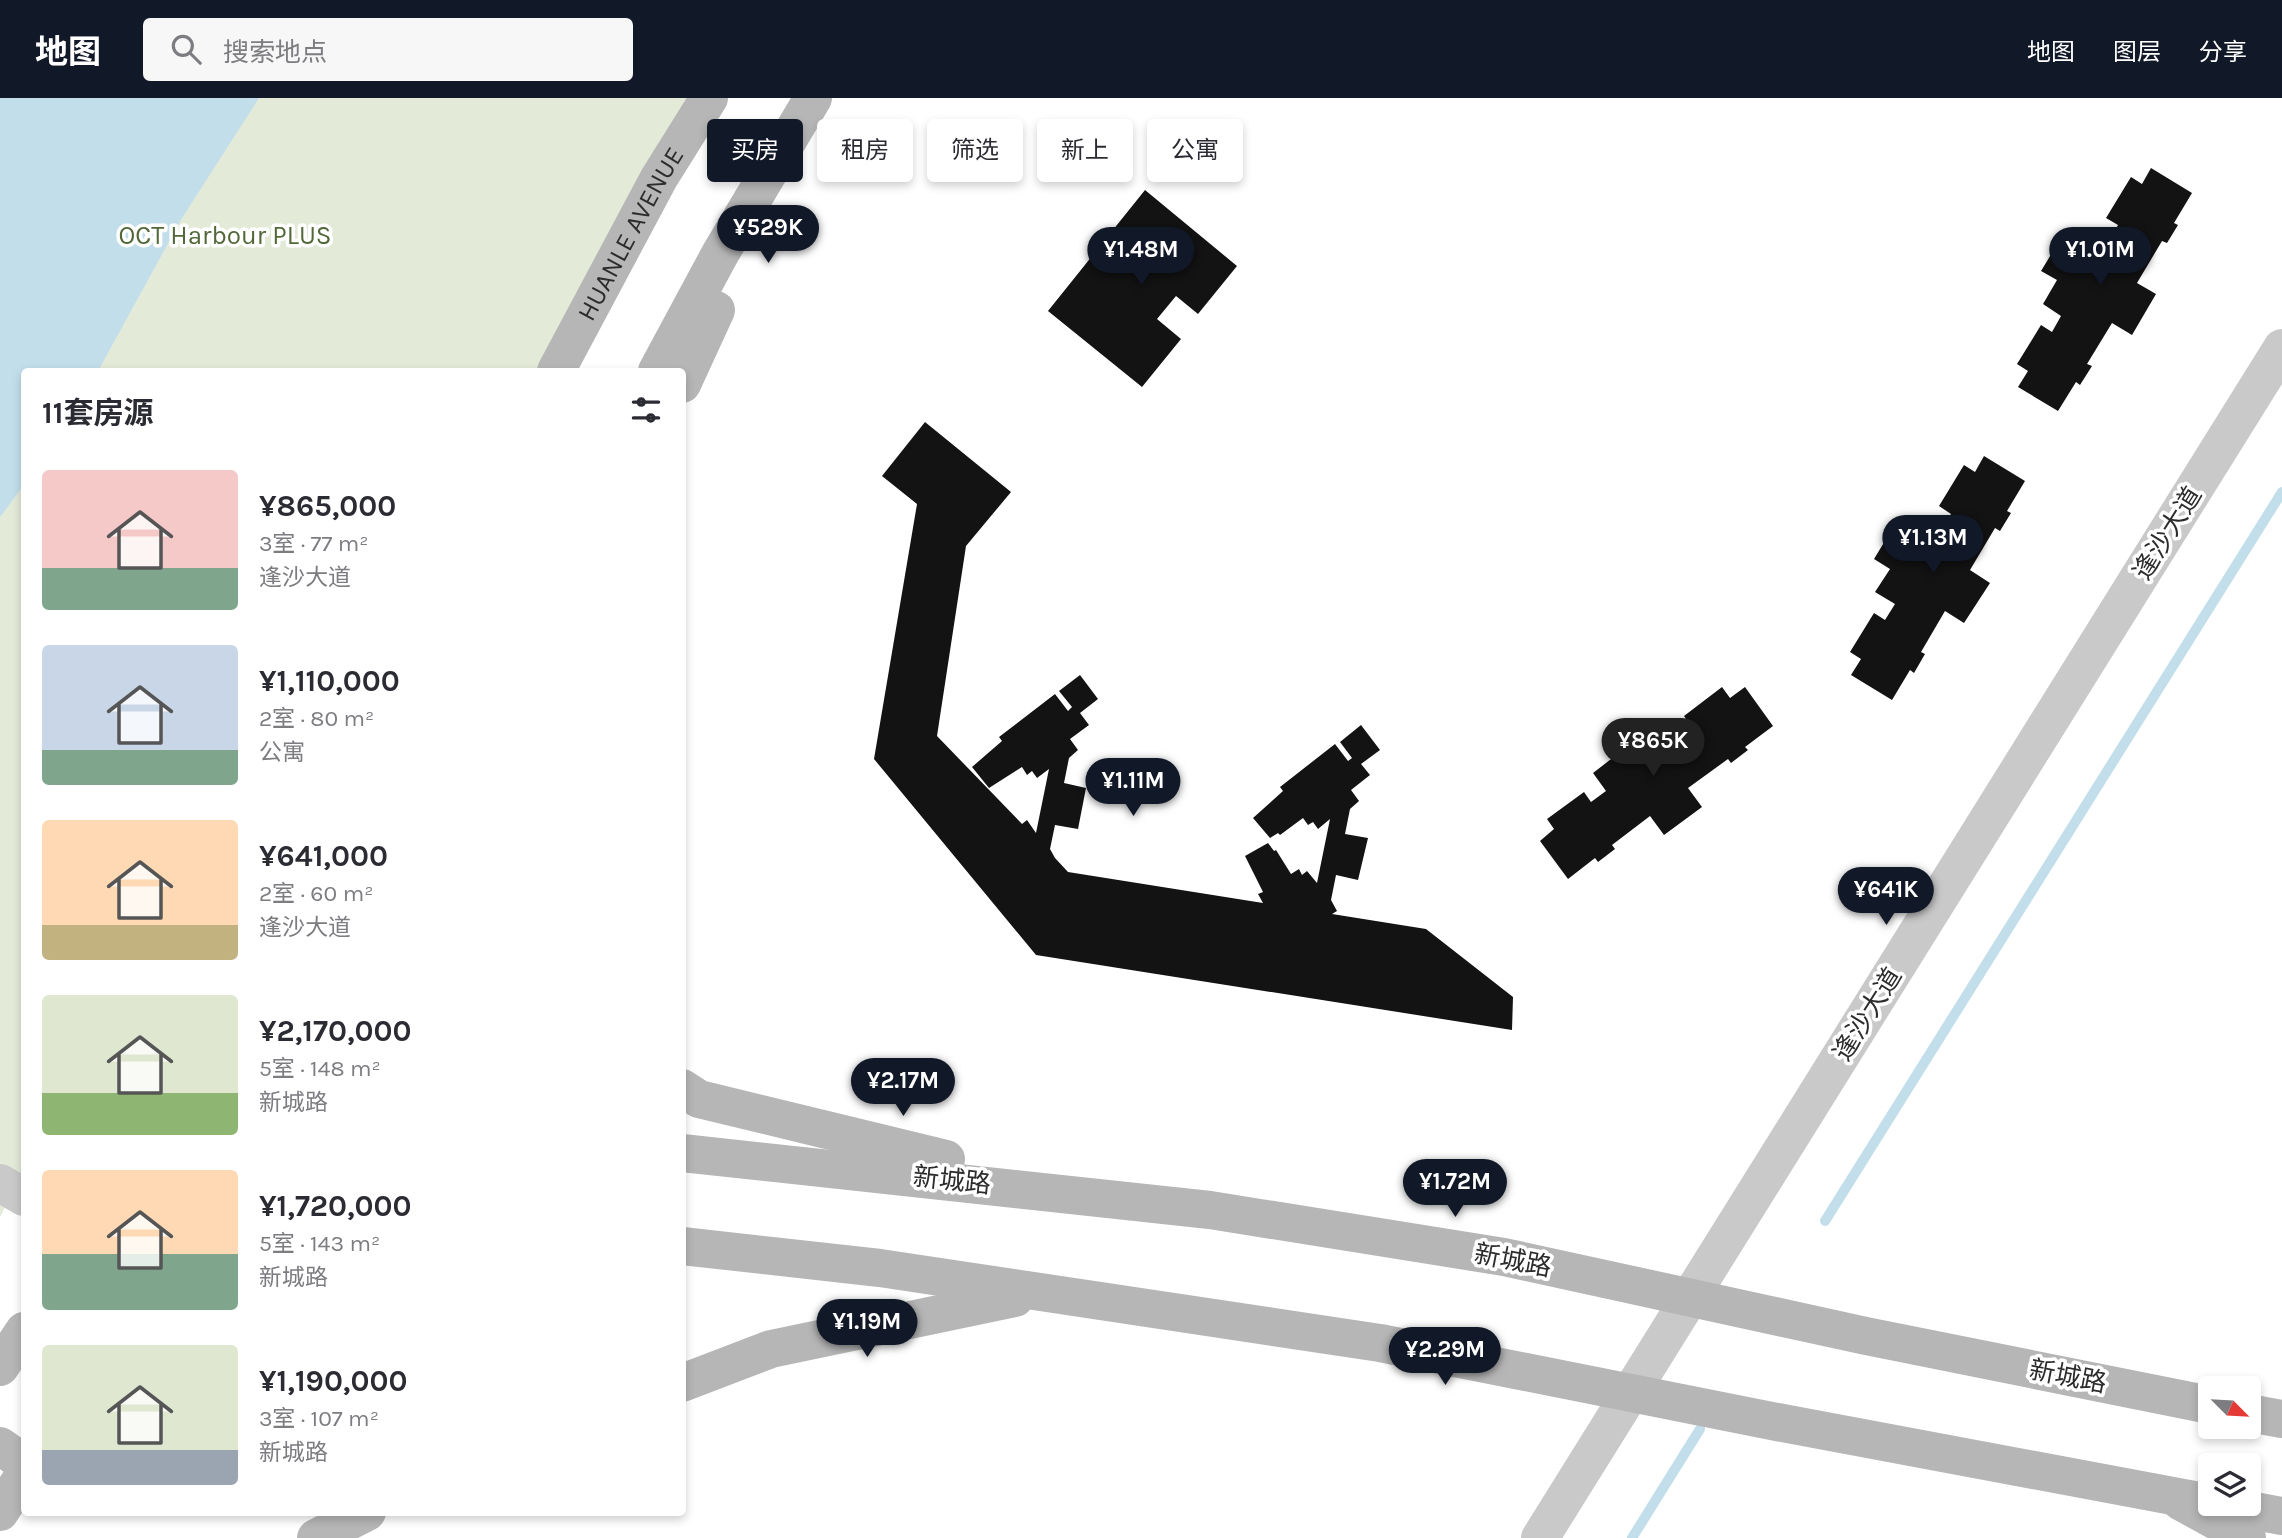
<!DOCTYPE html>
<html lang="zh">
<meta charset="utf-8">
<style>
body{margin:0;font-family:Karla,"Noto Sans SC",sans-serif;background:#f7f7f7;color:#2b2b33;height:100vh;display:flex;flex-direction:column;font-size:26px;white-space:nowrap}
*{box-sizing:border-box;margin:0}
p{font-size:23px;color:#7c7c81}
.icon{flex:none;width:38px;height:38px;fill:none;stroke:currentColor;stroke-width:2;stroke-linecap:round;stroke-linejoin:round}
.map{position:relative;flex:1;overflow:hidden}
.drawer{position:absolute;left:21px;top:270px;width:665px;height:1148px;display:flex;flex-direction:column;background:#fff;border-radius:7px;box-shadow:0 4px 10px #0003}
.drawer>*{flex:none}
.guide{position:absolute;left:707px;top:21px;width:665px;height:63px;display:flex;gap:14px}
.needle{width:46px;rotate:114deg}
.controls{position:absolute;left:2198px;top:1278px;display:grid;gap:14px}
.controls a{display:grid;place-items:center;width:63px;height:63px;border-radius:7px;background:#fff;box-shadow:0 4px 10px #0003;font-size:35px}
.price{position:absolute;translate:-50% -60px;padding:0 16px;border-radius:24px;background:#111827;color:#fff;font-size:23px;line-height:46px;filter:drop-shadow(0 2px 4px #0008)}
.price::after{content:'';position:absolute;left:50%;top:42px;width:21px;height:16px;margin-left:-10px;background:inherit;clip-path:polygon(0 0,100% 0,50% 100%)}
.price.active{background:#222;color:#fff}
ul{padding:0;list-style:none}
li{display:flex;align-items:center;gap:21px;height:175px;padding:0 21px}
li span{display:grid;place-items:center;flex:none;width:196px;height:140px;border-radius:7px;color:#555}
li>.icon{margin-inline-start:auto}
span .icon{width:84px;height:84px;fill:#fffc;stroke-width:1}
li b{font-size:30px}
h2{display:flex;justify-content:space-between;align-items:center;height:84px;padding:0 21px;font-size:30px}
.chip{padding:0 24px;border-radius:7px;background:#fff;box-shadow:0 4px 10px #0003;font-size:24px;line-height:63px}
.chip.active{background:#111827;color:#fff}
header{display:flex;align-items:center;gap:42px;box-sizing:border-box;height:98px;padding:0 35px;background:#111827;color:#fff}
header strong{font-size:33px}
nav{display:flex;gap:38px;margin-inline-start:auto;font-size:24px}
.search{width:490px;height:63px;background:#f7f7f7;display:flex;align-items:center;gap:18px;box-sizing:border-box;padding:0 24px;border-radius:7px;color:#7c7c81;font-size:26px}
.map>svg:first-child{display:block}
.green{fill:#e3ead8}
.water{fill:#c3deeb}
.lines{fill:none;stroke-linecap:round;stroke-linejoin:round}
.stream{stroke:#c3deeb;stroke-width:10}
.building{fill:#131313}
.street{stroke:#c9c9c9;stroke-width:38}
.secondary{stroke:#b6b6b6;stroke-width:38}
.labels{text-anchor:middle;stroke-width:7;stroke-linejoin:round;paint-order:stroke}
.street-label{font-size:26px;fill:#2c2c2c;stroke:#fff}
.park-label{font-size:26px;fill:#526839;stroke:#fff}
</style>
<header>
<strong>地图</strong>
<div class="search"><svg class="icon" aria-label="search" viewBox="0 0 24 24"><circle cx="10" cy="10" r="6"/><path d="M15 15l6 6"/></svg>搜索地点</div>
<nav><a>地图</a><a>图层</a><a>分享</a></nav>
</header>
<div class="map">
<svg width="2282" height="1440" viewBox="0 0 2282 1440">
<rect width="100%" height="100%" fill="#fff"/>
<polygon class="green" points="0,0 689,0 540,273 24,273 24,1071 0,1119"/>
<polygon class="water" points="0,0 259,0 182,120 98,273 24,273 24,387 0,419"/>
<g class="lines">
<g class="stream">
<polyline points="1825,1123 2282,394"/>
<polyline points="1632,1440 1700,1331"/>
</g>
</g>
<g class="building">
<polygon points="2151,70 2192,95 2174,125 2178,127 2167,145 2162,143 2137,185 2156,196 2132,237 2112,225 2087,266 2092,268 2080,287 2076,284 2058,313 2018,289 2028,273 2017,266 2041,227 2052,234 2061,218 2043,206 2057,182 2041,173 2058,145 2074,155 2089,131 2109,143 2118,127 2106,120 2131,79 2142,86"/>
<polygon points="1145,92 1237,168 1198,216 1176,198 1157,221 1181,241 1142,289 1048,213"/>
<polygon points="925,324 1011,394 966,448 937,638 1022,726 1027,722 1036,735 1049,671 1037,680 1032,673 1027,677 1022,669 989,690 972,669 1002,643 999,639 1055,596 1068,613 1072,609 1059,593 1080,577 1098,601 1080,615 1089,627 1070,641 1078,652 1069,660 1064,685 1086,690 1078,731 1055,727 1050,751 1055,760 1068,774 1263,805 1258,796 1263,794 1245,758 1268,745 1274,753 1276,752 1291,776 1299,771 1302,777 1307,773 1317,785 1330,721 1318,731 1313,724 1308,727 1303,720 1280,737 1278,735 1270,740 1253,720 1283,693 1280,689 1335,646 1348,663 1352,660 1340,644 1361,627 1380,652 1361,666 1370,677 1351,692 1359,703 1350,711 1345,736 1368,740 1358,782 1336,777 1331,802 1337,813 1332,816 1426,831 1513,899 1512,932 1036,857 874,661 917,406 882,378"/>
<polygon points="1984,358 2025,383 2007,413 2011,415 2000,433 1995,430 1970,472 1990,485 1964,525 1945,513 1921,554 1925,556 1914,575 1910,572 1892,602 1851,577 1861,561 1850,554 1874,515 1885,522 1895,506 1875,494 1890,471 1874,461 1891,433 1907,444 1922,419 1942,431 1951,416 1939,408 1964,367 1975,374"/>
<polygon points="1722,589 1730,600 1745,589 1773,628 1745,649 1748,652 1731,665 1728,661 1688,690 1702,709 1664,737 1650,718 1612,747 1615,751 1598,764 1595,760 1568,781 1540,743 1554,731 1547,721 1584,694 1591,704 1606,693 1593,675 1615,658 1604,643 1630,624 1641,640 1664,623 1677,641 1692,630 1684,618"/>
</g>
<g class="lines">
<g class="street">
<polyline points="0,1085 24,1099"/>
<polyline points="1540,1440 2282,250"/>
</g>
<g class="secondary">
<path id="s1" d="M556,273l103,-193 50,-80"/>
<polyline points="657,273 720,156 813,0"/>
<polyline points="682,286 716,212"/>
<polyline points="682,990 699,1001 946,1061"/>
<polyline points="682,1055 1210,1112 1504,1159 1866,1238 2210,1307"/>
<polyline points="682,1148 880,1170 1380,1245 1777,1324 2210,1405"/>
<polyline points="0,1269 24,1233"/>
<polyline points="682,1285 771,1251 1015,1200"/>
<polyline points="2249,1315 2282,1321"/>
<polyline points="0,1348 24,1365"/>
<polyline points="2180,1403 2247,1440"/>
<polyline points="2211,1405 2282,1418"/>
<polyline points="0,1414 24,1377"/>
<polyline points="316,1440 367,1414"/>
</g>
</g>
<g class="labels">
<g class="street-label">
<text dy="9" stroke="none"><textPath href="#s1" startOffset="156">HUANLE AVENUE</textPath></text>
<text transform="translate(2167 435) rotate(-58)" y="9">逢沙大道</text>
<text transform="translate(1867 916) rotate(-58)" y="9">逢沙大道</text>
<text transform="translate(952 1082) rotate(6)" y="9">新城路</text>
<text transform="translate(1513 1162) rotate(11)" y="9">新城路</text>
<text transform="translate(2068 1278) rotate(11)" y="9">新城路</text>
</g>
<g class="park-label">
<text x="225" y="146">OCT Harbour PLUS</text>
</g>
</g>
</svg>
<div class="controls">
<a><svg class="needle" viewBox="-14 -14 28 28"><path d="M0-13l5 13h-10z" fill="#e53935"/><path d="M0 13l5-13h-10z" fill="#7c7c81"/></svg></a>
<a><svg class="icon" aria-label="layers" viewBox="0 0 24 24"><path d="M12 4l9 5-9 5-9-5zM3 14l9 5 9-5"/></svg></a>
</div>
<b class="price" style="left:768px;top:167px">¥529K</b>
<b class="price" style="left:1141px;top:189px">¥1.48M</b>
<b class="price" style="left:2100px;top:189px">¥1.01M</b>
<b class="price" style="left:1933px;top:477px">¥1.13M</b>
<b class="price active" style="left:1653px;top:680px">¥865K</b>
<b class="price" style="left:1133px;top:720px">¥1.11M</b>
<b class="price" style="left:1886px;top:829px">¥641K</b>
<b class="price" style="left:903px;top:1020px">¥2.17M</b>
<b class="price" style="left:1455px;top:1121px">¥1.72M</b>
<b class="price" style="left:867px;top:1261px">¥1.19M</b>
<b class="price" style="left:1445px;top:1289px">¥2.29M</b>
<div class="guide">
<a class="chip active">买房</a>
<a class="chip">租房</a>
<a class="chip">筛选</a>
<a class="chip">新上</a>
<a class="chip">公寓</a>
</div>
<section class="drawer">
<h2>11套房源<svg class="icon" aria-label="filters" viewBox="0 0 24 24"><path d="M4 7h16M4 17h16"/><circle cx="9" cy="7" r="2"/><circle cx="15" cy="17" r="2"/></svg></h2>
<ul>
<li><span style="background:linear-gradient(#f6c9c9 70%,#7fa58c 0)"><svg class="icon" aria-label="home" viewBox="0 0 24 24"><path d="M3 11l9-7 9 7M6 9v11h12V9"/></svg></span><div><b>¥865,000</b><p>3室 · 77 m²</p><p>逢沙大道</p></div></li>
<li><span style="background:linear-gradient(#c9d6e8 75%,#7fa58c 0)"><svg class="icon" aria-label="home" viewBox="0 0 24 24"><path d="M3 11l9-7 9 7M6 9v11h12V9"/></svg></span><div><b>¥1,110,000</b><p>2室 · 80 m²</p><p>公寓</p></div></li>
<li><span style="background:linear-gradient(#ffd9b3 75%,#c2b280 0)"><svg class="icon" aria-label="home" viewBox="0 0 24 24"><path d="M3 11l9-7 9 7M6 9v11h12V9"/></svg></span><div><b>¥641,000</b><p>2室 · 60 m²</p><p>逢沙大道</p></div></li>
<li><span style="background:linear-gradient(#dfe7d0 70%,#8fb573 0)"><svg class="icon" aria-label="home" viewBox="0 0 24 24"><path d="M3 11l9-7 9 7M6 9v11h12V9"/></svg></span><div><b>¥2,170,000</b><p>5室 · 148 m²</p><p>新城路</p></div></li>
<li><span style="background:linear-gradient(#ffd9b3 60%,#7fa58c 0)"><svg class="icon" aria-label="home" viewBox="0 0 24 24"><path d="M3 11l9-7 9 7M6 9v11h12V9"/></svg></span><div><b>¥1,720,000</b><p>5室 · 143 m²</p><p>新城路</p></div></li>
<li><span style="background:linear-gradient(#dfe7d0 75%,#9aa5b1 0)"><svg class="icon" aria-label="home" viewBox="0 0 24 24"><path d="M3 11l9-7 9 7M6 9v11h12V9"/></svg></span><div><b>¥1,190,000</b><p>3室 · 107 m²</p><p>新城路</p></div></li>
</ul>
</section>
</div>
